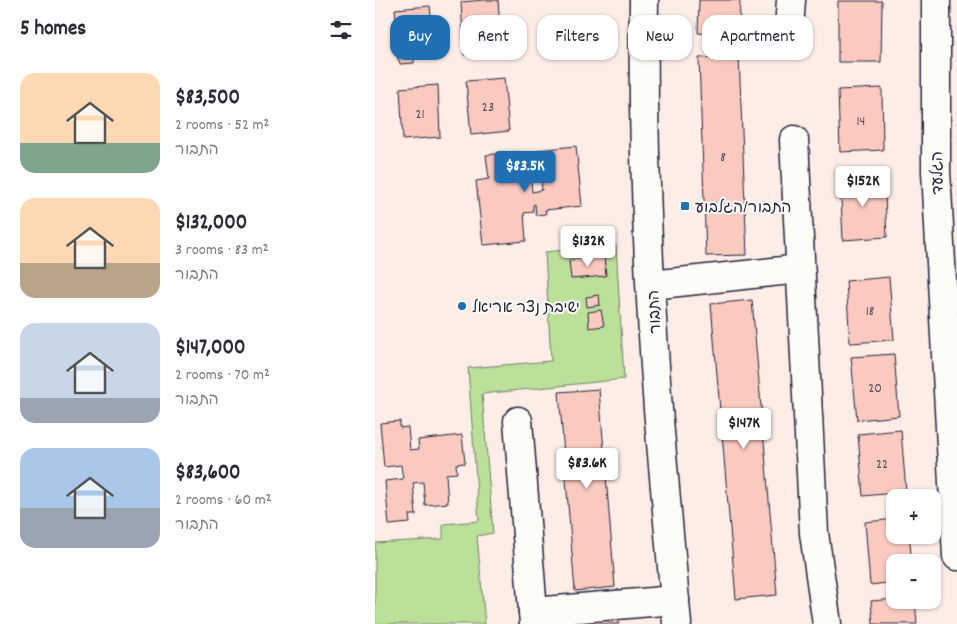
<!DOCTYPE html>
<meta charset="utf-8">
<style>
body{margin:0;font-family:Dekko,"Playpen Sans Hebrew",sans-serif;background:#f7f7f7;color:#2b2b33;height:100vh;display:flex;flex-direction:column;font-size:19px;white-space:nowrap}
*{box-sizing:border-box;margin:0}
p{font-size:16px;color:#7c7c81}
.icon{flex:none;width:28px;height:28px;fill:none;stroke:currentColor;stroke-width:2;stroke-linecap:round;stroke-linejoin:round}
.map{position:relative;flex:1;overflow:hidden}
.details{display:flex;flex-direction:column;background:#fff;width:375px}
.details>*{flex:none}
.guide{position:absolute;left:15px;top:15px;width:475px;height:45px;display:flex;gap:10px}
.controls{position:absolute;left:511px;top:489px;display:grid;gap:10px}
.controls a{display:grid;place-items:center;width:55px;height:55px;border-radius:10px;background:#fff;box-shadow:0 1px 4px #0004;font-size:25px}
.price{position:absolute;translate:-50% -42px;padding:0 11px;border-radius:5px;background:#fff;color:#222;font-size:16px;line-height:32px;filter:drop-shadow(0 1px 2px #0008)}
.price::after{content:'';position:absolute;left:50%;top:30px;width:15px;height:11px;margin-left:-8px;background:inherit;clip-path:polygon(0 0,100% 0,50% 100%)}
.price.current{background:#1f6fb2;color:#fff}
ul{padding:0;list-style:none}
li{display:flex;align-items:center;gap:15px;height:125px;padding:0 20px}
li span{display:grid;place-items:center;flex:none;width:140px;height:100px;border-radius:15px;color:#555}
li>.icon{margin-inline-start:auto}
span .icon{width:60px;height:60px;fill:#fffc;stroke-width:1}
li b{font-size:21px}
h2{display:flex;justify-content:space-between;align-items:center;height:60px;padding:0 20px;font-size:21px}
.chip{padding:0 18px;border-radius:15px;background:#fff;box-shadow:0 1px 4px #0004;font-size:18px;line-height:45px}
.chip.current{background:#1f6fb2;color:#fff}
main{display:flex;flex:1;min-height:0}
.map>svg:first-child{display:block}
.green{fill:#bce09a;stroke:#6f816a}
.building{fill:#facac1;stroke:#22223b}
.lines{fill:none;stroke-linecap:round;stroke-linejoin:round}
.minor-casing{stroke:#22223b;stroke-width:31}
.minor{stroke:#fdfcf7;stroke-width:28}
.poi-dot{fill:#1f6fb2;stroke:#fdfcf7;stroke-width:2}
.labels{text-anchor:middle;stroke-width:4;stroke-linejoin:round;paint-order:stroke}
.number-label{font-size:14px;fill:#584c5c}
.street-label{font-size:16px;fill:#22223b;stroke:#fdfcf7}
.poi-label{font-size:16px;fill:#22223b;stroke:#fdfcf7;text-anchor:start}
</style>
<main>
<section class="details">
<h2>5 homes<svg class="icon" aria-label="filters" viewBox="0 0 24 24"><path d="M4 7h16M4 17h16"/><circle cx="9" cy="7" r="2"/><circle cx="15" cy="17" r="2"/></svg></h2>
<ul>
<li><span style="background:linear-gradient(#ffd9b3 70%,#7fa58c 0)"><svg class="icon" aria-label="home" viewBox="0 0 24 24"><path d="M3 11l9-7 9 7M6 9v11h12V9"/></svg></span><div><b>$83,500</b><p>2 rooms · 52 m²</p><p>התבור</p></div></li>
<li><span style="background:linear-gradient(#ffd9b3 65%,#b9a48a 0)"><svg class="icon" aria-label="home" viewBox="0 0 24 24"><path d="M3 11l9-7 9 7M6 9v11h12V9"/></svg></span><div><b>$132,000</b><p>3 rooms · 83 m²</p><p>התבור</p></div></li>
<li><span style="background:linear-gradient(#c9d6e8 75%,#9aa5b1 0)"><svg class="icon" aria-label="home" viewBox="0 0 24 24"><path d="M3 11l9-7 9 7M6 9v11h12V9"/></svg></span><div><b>$147,000</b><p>2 rooms · 70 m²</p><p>התבור</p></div></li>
<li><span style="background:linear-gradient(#a9c7e8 60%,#9aa5b1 0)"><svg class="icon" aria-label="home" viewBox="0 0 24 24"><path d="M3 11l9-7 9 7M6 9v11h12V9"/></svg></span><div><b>$83,600</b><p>2 rooms · 60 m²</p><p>התבור</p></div></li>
</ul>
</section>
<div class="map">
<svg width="582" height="624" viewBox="0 0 582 624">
<rect width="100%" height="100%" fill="#fcede7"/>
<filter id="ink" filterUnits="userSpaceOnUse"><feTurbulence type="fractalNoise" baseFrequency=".02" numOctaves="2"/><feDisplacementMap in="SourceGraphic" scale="10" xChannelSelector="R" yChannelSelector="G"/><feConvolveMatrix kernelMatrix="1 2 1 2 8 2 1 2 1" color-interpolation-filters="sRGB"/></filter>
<g filter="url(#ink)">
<polygon class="green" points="241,245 249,379 107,394 118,533 102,536 110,624 0,624 0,543 68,539 68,524 104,521 93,368 176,361 170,252"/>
<g class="building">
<polygon points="109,0 123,0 127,52 89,55 86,2"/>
<polygon points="324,0 365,0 364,35 323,33"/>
<polygon points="463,1 507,1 506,62 463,62"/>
<polygon points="55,6 60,57 39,59 39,63 25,64 24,60 23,60 20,29 22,29 20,9"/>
<polygon points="364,56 372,255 331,256 324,58"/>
<polygon points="129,78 134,131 96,135 91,81"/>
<polygon points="63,85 65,137 28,140 25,88"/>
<polygon points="507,88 508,150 465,152 463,90"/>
<polygon points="201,146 207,206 170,210 171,214 161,215 160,204 158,205 158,212 149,213 151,241 108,245 101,181 114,179 111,155 142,152 145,181 156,180 157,192 167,190 163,150"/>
<polygon points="509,175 512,237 468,240 465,178"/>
<polygon points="229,256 231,276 196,279 194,260"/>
<polygon points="514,277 519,340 475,343 471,281"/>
<polygon points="224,295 225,305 212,307 211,297"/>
<polygon points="377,300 402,595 361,599 336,304"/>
<polygon points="226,310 229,326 214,328 213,312"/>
<polygon points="519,354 524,416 482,420 476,357"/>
<polygon points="224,389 240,587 200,591 184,392"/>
<polygon points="25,421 25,428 33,427 35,450 44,449 43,440 87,435 90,463 81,464 82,473 71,474 73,503 50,505 48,482 38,483 41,515 34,515 35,523 14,525 10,481 28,479 26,465 9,467 5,423"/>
<polygon points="526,430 531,492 488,496 483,434"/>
<polygon points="520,519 520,535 534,535 537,562 520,562 520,582 495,585 490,522"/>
<polygon points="520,599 540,600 542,624 498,624 496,601"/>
<polygon points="243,617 244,624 202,624 202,621"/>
</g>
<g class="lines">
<g class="minor-casing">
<g id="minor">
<path d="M269,0c-2,136 4,273 14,409 6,72 13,143 19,215"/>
<polyline points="561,0 561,171 582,556"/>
<polyline points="414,29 416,0"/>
<polyline points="419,140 439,533 452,624"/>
<polyline points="276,285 425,269"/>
<polyline points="143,421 159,624"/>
<polyline points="158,612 300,600"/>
</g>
</g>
<use href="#minor" class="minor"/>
</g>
</g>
<g class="poi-dot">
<rect x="305" y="201" width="10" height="10" rx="2.5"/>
<circle cx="87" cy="306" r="5"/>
</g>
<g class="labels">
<g class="number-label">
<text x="113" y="111">23</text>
<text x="45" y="118">21</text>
<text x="486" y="125">14</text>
<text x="348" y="161">8</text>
<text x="495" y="315">18</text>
<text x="500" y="392">20</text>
<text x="507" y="468">22</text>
</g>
<g class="street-label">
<text transform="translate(561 173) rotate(-91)" y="6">הגלעד</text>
<text transform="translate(278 312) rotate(-93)" y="6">התבור</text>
</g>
<g class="poi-label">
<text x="320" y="212">התבור/הגלבוע</text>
<text x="97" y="312">ישיבת נצר אריאל</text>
</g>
</g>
</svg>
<div class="controls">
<a>+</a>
<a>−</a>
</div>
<b class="price current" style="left:150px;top:193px">$83.5K</b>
<b class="price" style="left:488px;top:208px">$152K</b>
<b class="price" style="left:213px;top:268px">$132K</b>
<b class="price" style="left:369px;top:450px">$147K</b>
<b class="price" style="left:212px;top:490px">$83.6K</b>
<div class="guide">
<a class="chip current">Buy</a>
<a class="chip">Rent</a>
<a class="chip">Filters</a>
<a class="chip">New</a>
<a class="chip">Apartment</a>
</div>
</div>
</main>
